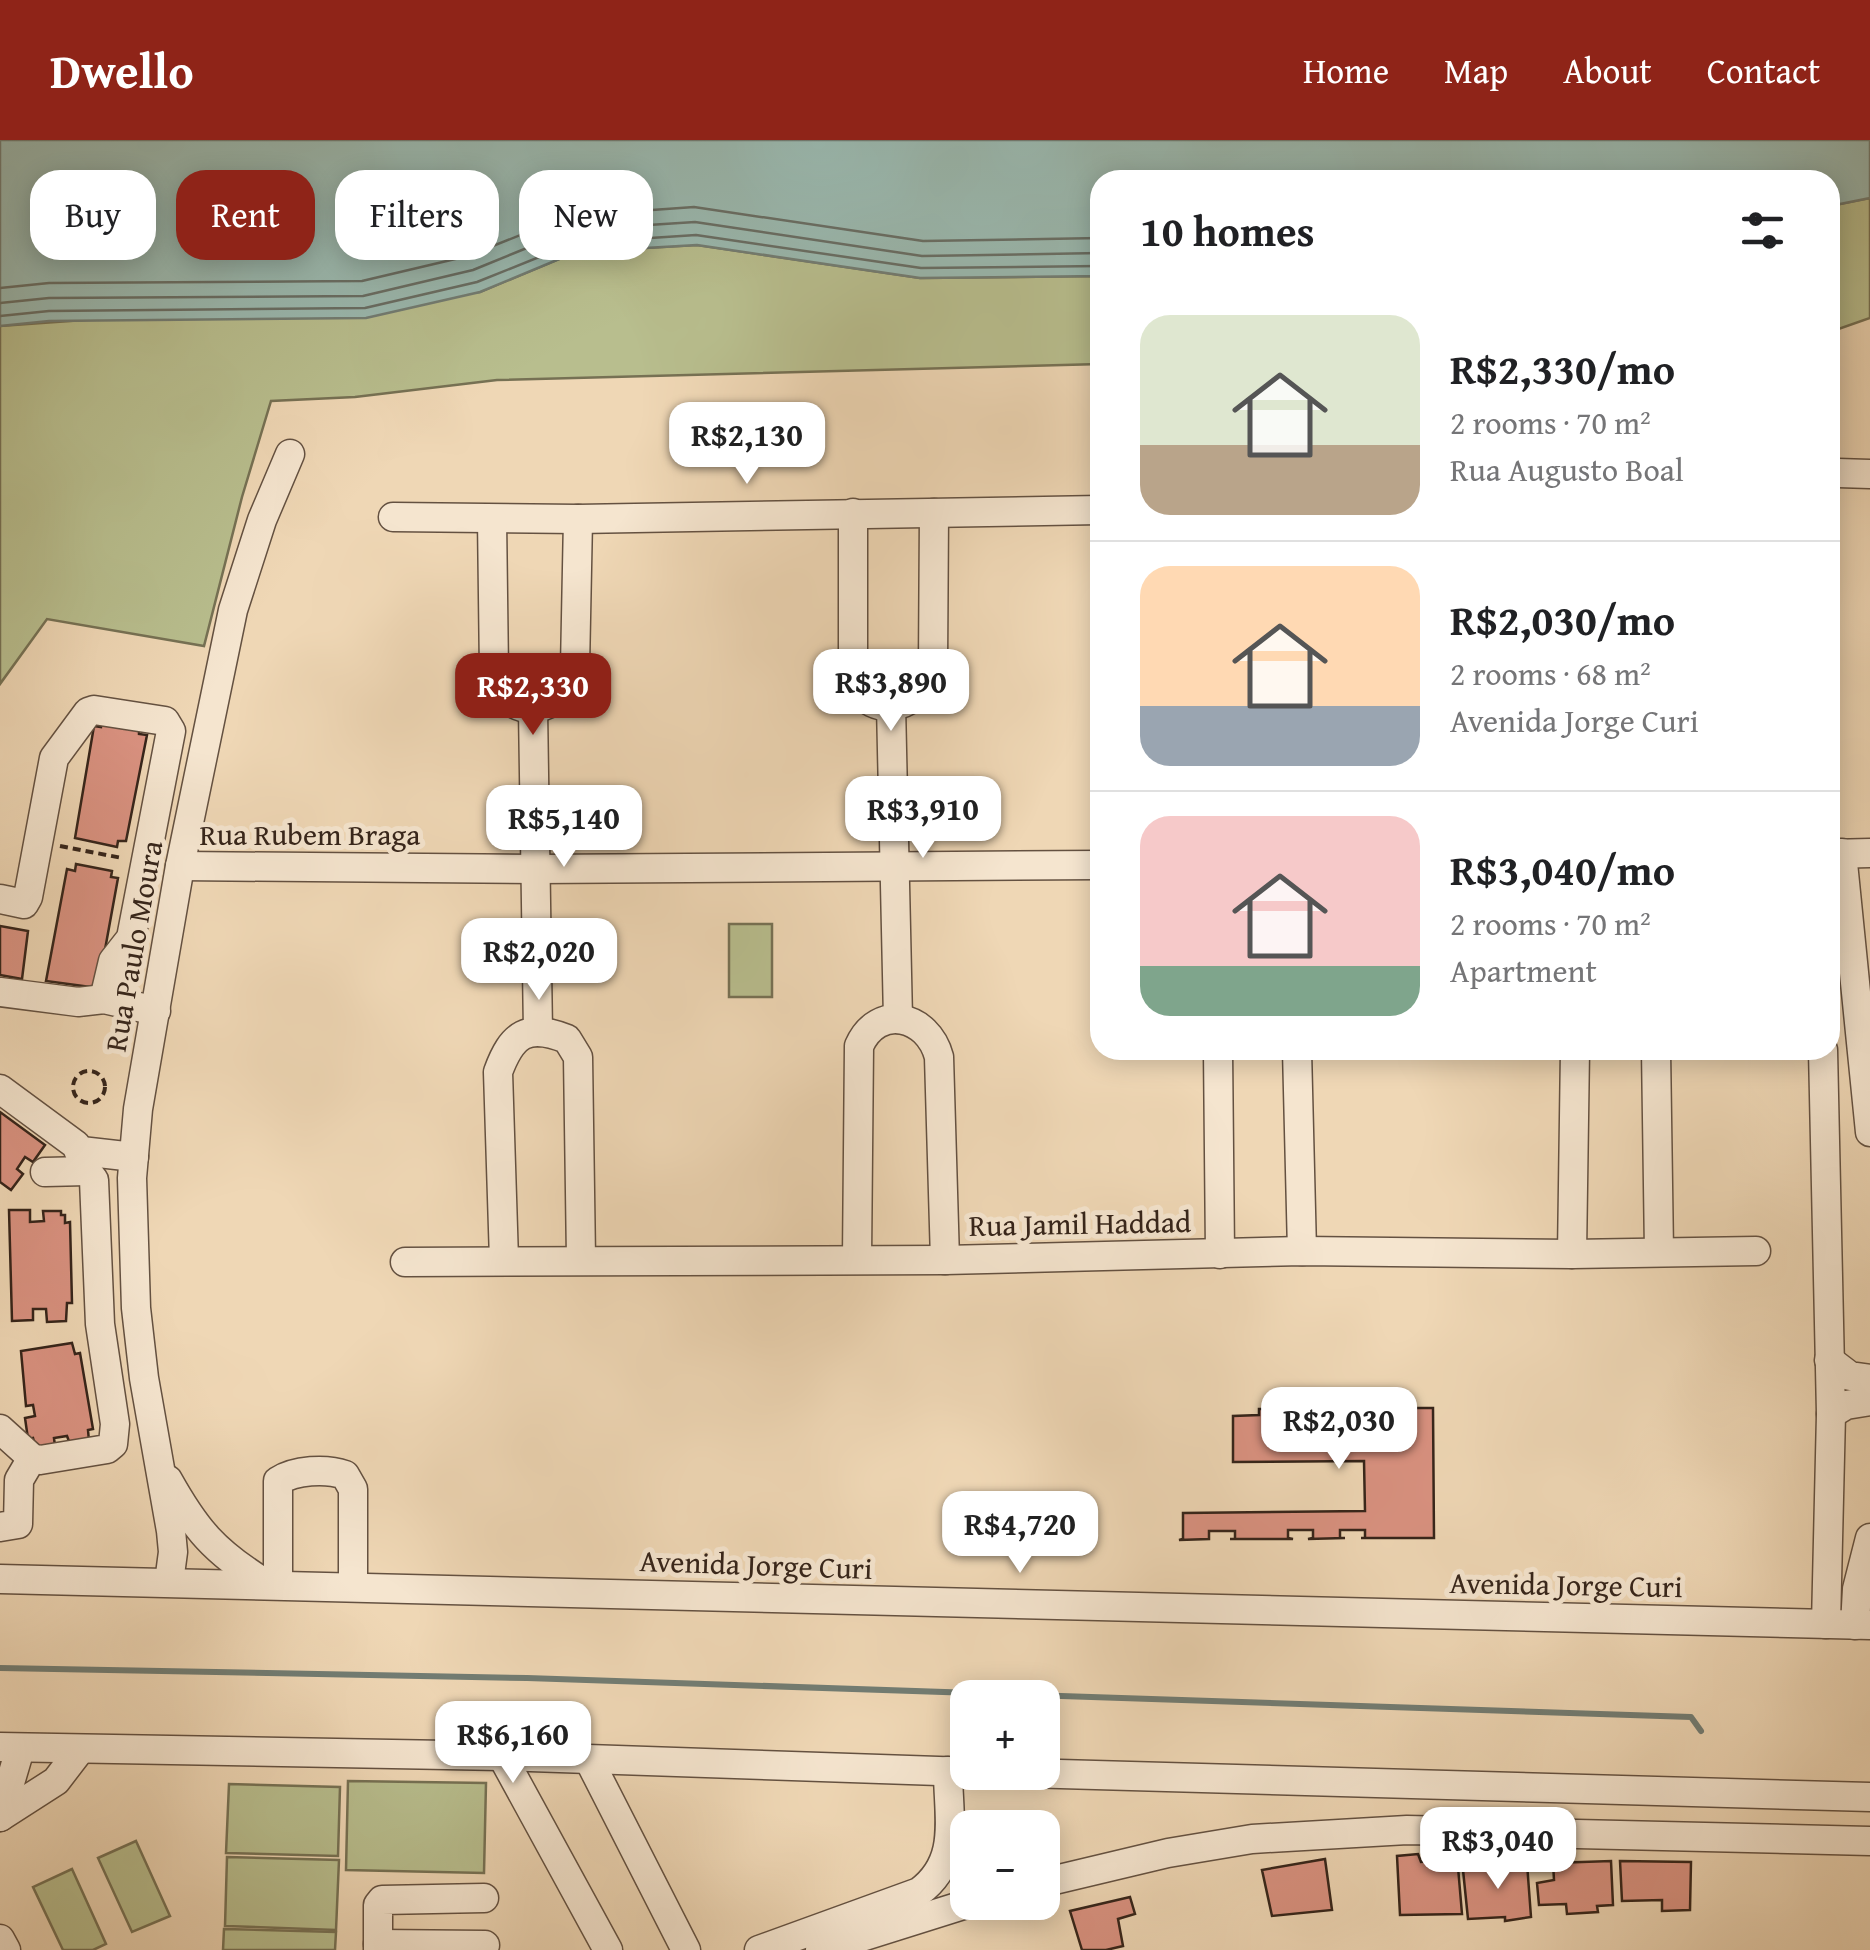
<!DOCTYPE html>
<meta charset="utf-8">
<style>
body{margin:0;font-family:"Gentium Book Plus",serif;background:#f2f2f2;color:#202124;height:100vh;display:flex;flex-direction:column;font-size:38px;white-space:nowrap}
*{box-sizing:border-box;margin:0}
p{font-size:32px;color:#757577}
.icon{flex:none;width:55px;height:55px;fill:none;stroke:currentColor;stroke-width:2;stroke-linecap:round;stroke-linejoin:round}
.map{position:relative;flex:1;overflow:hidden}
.sheet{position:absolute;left:1090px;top:30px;width:750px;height:890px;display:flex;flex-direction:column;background:#fff;border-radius:30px;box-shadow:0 5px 25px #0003}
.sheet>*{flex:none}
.banner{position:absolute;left:30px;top:30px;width:910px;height:90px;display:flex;gap:20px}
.controls{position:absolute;left:950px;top:1540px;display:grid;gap:20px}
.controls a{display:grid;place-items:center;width:110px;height:110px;border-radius:20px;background:#fff;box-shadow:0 5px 25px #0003;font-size:50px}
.price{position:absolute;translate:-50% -85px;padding:0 22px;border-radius:20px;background:#fff;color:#222;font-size:32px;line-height:65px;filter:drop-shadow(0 2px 5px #0008)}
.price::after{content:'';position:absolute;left:50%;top:60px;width:30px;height:22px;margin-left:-15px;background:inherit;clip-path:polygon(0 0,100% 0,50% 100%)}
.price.selected{background:#8f2418;color:#fff}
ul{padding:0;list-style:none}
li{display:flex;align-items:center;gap:30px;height:250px;padding:0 50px}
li+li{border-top:2px solid #e0e0e0}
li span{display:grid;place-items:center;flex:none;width:280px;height:200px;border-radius:30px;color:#555}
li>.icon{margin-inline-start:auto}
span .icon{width:120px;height:120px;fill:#fffc;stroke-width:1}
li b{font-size:42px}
h2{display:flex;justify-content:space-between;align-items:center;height:120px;padding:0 50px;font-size:42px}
.chip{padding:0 35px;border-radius:30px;background:#fff;box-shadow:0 5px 25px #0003;font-size:35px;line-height:90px}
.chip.selected{background:#8f2418;color:#fff}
header{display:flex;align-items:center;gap:60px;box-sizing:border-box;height:140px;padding:0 50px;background:#8f2418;color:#fff}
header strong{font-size:48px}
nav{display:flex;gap:55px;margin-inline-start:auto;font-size:35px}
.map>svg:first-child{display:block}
.green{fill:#b8be8e;stroke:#767154;stroke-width:2.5}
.water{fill:#9ab9b0;stroke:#727d74;stroke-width:2.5}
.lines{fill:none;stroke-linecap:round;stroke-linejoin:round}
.shore{stroke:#686e65;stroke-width:2.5}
.stream{stroke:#727d74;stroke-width:6}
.building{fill:#da9281;stroke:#35241a;stroke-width:2.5}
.minor-casing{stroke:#645141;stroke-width:31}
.path{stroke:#35241a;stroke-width:4;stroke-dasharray:8 5;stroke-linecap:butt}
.minor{stroke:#f5e5cf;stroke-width:28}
.labels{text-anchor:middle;stroke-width:10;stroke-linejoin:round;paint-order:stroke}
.street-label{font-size:30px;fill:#35241a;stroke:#f5e5cf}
</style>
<header>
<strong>Dwello</strong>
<nav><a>Home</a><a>Map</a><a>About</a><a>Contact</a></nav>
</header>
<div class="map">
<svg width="1870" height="1810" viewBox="0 0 1870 1810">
<rect width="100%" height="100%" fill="#efd7b5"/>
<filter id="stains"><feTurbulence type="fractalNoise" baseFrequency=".002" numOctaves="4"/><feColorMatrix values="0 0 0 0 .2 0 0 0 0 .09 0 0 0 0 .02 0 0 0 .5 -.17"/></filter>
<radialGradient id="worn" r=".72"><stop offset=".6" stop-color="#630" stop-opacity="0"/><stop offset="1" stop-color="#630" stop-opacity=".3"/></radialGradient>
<g class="green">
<polygon points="1870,58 1870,178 1830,192 1830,66"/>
<polygon points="697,105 920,138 1100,136 1100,224 497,240 355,257 271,261 242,357 204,506 47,479 0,544 0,186 480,152 576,112"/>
<rect x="729" y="784" width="43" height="73"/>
<polygon points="348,1641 486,1643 484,1733 346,1730"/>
<polygon points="229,1644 340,1647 338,1716 226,1713"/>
<polygon points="136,1701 170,1776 132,1792 98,1718"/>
<polygon points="227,1717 339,1720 336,1790 225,1786"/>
<polygon points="72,1729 106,1804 93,1810 63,1810 33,1747"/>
<polygon points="224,1789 336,1792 335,1810 223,1810"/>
</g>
<polygon class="water" points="0,0 1870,0 1870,58 1830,66 1830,40 1100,40 1100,136 920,138 697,105 576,112 480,152 366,178 49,181 0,186"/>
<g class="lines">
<g class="shore">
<polyline points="0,148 49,143 362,141 468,116 568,76 694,67 923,101 1100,98"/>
<polyline points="0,163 49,158 363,156 473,130 571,90 695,82 922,116 1100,113"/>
<polyline points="0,176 49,171 365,168 477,142 574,103 696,95 921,128 1100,126"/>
</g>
<polyline class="stream" points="0,1528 527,1538 1691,1577 1701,1591"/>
</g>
<g class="building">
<polygon points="102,580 139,588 139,594 147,595 126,701 118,701 117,707 75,698 94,586 101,587"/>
<polygon points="76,724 112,731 111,737 118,738 98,848 46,841 67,729 75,731"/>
<polygon points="0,786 28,791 22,839 0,835"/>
<polygon points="0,972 45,1005 33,1022 25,1017 17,1029 23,1034 11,1050 0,1042"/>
<polygon points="9,1070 30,1070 30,1082 44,1081 43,1071 61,1071 61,1075 65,1075 65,1083 70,1082 72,1163 67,1163 66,1181 47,1182 46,1169 33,1169 33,1180 12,1181"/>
<polygon points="72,1203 75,1214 80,1213 93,1289 88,1290 89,1301 70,1304 67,1296 54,1298 55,1306 36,1309 33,1298 28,1299 25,1278 35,1276 33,1265 26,1266 21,1211"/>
<polygon points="1312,1268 1338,1268 1338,1277 1365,1277 1365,1268 1433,1268 1434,1398 1361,1398 1365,1398 1365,1390 1340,1390 1340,1398 1345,1398 1308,1399 1313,1398 1313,1390 1288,1390 1288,1398 1293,1399 1230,1399 1235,1399 1235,1391 1209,1391 1209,1399 1179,1400 1183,1399 1183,1373 1365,1371 1364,1321 1233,1322 1233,1276 1259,1275 1259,1269 1287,1269 1287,1275 1312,1275"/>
<polygon points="1418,1714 1421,1722 1446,1720 1446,1727 1458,1727 1462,1774 1400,1775 1397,1716"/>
<polygon points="1325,1719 1332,1770 1272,1776 1262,1730"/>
<polygon points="1611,1721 1613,1765 1597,1766 1598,1772 1567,1774 1566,1764 1539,1765 1537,1743 1554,1740 1553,1723"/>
<polygon points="1620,1721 1691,1722 1690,1770 1662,1771 1662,1760 1622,1761"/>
<polygon points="1527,1723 1531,1777 1505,1781 1505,1777 1468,1779 1463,1730"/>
<polygon points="1130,1757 1135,1774 1118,1779 1123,1806 1106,1810 1082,1810 1070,1771"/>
</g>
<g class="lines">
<g class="minor-casing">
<g id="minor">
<polyline points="1838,333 1870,334"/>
<path d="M853,373v168c19,43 73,26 80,-16l1,-152"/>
<polyline points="393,377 578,379 1100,370"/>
<path d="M492,379l2,153c6,22 15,35 39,37 26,-6 36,-17 42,-42l3,-148"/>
<polyline points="891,565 898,879"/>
<polyline points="533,569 538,892"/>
<polyline points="1842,713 1870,992"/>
<polyline points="1830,714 1870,713"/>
<polyline points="180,726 536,729 1100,725"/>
<polyline points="0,759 24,764 28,757 54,618 88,572 94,570 165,581 171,591 131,798 113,821 104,859"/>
<polyline points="0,852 78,862 104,859 156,871"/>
<polyline points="1218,910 1220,1114"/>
<polyline points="1297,910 1302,1111"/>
<polyline points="1656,910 1659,1112"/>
<polyline points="1823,910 1831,1274 1826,1484"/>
<polyline points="0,949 76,1005 87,1031 94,1040 100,1184 115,1284 113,1304 107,1309 40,1320 32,1318 0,1289"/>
<polyline points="81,1011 134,1017"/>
<polyline points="45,1032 87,1031"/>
<polyline points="1572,1114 1575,910"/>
<path d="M857,1118l2,-212c19,-43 69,-31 80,11l6,203"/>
<path d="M504,1120l-6,-188c14,-38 29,-49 69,-33l11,18 3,202"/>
<polyline points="405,1122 945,1120 1302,1111 1572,1114 1756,1111"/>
<polyline points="1829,1220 1850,1236 1870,1239"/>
<polyline points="1831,1274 1846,1265 1870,1261"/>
<path d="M168,1340c28,50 46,71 95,102"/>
<polyline points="0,1387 18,1384 19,1340 32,1318"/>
<polyline points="0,1439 1870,1485"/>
<polyline points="169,1442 173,1412 171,1391 144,1238 136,1168 132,1038 138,969 180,726 233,470 262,380 290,314"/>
<path d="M278,1444v-103c17,-11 48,-13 67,-6l8,14v97"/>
<polyline points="1855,1485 1857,1449 1870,1398"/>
<polyline points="0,1607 502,1616 968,1632"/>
<polyline points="502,1616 608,1810"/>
<polyline points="589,1620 686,1810"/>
<polyline points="989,1632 1870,1657"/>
<polyline points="0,1677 56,1641 79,1611"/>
<polyline points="0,1677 20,1609"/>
<polyline points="1042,1743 1168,1713 1252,1699 1407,1690 1870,1701"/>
<polyline points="0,1799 6,1810"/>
<polyline points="378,1804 485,1805"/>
<polyline points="378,1810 378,1765 382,1760 484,1758"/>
<path d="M759,1810l160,-58c42,-31 29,-75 29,-121"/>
<polyline points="820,1810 973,1762"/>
</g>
</g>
<g class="path">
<polyline points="60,706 122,718"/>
<circle cx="89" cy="947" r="16"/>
</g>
<use href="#minor" class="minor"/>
</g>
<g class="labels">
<g class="street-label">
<text x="310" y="705">Rua Rubem Braga</text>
<text transform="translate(134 806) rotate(-80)" y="10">Rua Paulo Moura</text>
<text transform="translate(1080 1084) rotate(-1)" y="10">Rua Jamil Haddad</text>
<text transform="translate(756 1425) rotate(2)" y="10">Avenida Jorge Curi</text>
<text transform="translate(1566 1445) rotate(1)" y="10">Avenida Jorge Curi</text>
</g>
</g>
<rect width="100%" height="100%" filter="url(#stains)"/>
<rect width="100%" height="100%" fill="url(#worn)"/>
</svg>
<div class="controls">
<a>+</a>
<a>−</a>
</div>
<b class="price" style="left:747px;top:347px">R$2,130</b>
<b class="price" style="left:891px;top:594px">R$3,890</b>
<b class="price selected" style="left:533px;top:598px">R$2,330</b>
<b class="price" style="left:923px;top:721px">R$3,910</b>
<b class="price" style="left:564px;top:730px">R$5,140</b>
<b class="price" style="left:539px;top:863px">R$2,020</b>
<b class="price" style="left:1339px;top:1332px">R$2,030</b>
<b class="price" style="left:1020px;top:1436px">R$4,720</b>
<b class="price" style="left:513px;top:1646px">R$6,160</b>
<b class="price" style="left:1498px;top:1752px">R$3,040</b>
<div class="banner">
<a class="chip">Buy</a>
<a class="chip selected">Rent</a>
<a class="chip">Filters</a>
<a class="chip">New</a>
</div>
<section class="sheet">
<h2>10 homes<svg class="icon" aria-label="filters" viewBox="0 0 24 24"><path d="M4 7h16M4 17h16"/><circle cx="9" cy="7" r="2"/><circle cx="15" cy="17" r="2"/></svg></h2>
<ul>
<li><span style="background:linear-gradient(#dfe7d0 65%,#b9a48a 0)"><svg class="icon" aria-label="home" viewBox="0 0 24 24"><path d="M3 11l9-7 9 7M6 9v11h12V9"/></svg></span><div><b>R$2,330/mo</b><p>2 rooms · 70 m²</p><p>Rua Augusto Boal</p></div></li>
<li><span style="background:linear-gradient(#ffd9b3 70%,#9aa5b1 0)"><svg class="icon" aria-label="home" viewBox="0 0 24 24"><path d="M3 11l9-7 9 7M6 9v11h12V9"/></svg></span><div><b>R$2,030/mo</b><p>2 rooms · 68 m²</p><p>Avenida Jorge Curi</p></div></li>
<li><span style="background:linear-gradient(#f6c9c9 75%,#7fa58c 0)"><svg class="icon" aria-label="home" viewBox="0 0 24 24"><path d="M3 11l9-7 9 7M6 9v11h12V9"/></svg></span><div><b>R$3,040/mo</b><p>2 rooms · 70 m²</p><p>Apartment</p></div></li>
</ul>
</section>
</div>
